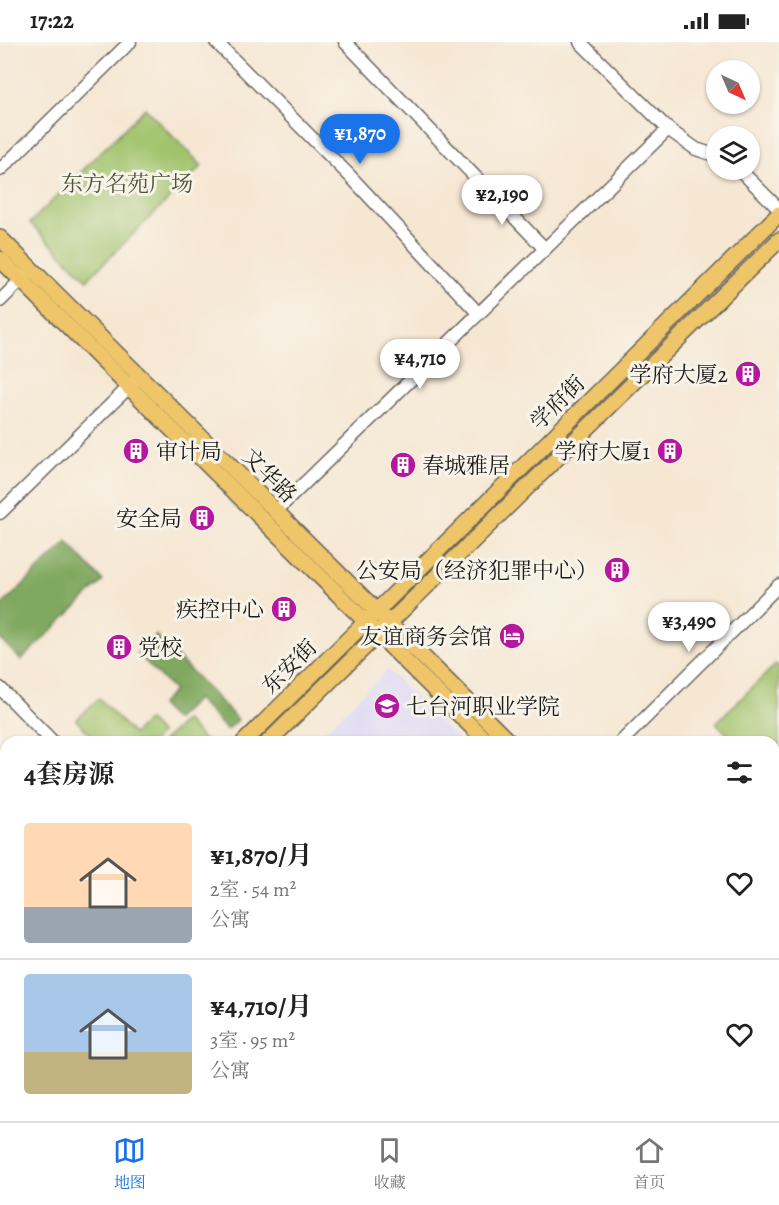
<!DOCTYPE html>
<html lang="zh">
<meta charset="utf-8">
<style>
body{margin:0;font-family:Alegreya,"Noto Serif SC",serif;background:#f2f2f2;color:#222;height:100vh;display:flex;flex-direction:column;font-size:22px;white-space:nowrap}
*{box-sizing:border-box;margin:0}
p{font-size:20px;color:#767676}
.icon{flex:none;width:33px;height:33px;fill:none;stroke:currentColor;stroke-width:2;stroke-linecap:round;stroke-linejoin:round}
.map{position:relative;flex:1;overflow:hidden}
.sheet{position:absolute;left:0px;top:694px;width:780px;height:386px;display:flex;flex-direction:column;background:#fff;border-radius:18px 18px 0 0;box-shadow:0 2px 4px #0004}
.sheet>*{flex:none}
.needle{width:39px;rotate:136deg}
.buttons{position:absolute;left:706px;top:18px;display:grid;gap:12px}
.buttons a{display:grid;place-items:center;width:54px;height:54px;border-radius:50%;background:#fff;box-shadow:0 2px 4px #0004;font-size:30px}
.price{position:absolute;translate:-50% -51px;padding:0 14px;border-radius:21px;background:#fff;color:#222;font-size:20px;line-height:39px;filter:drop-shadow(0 2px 3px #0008)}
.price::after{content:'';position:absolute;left:50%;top:36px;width:18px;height:14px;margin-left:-9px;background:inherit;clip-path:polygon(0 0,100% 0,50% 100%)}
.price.on{background:#1a73e8;color:#fff}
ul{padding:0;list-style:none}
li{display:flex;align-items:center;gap:18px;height:150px;padding:0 24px}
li+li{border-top:2px solid #e0e0e0}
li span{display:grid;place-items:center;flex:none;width:168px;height:120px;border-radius:6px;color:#555}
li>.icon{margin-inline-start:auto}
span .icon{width:72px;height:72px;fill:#fffc;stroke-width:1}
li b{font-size:26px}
h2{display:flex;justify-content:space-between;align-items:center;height:72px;padding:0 24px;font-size:26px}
.status{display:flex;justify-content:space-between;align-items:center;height:42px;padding:0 30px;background:#fff;direction:ltr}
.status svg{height:16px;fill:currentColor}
.tab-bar{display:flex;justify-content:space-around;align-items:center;height:84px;border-top:2px solid #e0e0e0;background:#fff;font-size:16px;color:#767676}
.tab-bar a{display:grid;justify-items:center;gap:3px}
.tab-bar .on{color:#1a73e8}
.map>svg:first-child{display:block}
.built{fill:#dbd6f7}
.green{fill:#a0c26b;stroke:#5e6f44;stroke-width:1.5}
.forest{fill:#80a85f;stroke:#4e623e;stroke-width:1.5}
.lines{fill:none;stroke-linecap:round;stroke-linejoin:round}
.minor-casing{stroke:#68635c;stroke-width:15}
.major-casing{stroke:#68635c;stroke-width:18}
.minor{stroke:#fff;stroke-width:12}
.major{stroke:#eec569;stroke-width:15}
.labels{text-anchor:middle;stroke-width:6;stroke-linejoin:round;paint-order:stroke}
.park-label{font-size:22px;fill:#4a5638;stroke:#f7f3e8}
.poi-label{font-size:22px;fill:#1c1c1c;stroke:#f7f3e8;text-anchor:end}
.street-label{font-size:22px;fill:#1c1c1c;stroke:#f7f3e8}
</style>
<div class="status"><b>17:22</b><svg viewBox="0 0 49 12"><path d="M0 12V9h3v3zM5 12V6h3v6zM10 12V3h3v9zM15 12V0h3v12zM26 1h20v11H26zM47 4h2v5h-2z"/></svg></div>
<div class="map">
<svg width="779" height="1079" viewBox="0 0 779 1079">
<rect width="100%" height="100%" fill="#f7f3e8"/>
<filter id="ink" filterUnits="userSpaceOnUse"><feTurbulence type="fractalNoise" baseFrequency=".0167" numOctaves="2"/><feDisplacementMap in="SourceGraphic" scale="12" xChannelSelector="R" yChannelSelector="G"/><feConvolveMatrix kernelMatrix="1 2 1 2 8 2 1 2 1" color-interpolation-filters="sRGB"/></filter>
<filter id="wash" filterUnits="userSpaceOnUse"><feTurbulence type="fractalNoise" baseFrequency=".008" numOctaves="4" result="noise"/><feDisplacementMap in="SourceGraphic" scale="24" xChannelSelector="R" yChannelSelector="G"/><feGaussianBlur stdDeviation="1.35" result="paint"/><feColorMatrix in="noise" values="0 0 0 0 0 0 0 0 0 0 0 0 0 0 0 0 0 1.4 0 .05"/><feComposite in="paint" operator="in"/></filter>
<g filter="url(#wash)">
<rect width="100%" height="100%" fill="#f6e7d3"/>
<g class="built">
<polygon points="387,627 460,700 313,700 387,628"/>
<polygon points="774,1017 779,1022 779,1079 198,1079 193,1074 774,1074"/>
</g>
<g class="green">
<polygon points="145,66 202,124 87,238 30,181"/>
<polygon points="776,622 779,625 779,738 776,741 774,739 774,700 736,700 716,681"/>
<polygon points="99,656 133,692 148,678 161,692 153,700 98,700 76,678"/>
<polygon points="185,678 206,700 162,700"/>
<polygon points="6,1016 6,1046 0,1043 0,1023"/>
<polygon points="6,1056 6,1074 193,1074 198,1079 0,1079 0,1062"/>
<polygon points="320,1074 578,1074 576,1079 317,1079"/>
</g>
<g class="forest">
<polygon points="67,500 103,539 21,618 0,597 0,565"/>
<polygon points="156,593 238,678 227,688 197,657 175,678 160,663 174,649 137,611"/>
<polygon points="213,1074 297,1074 292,1079 218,1079"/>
</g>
</g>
<g filter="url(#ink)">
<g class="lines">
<g class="minor-casing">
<g id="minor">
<polyline points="216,0 350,134 478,271"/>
<polyline points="345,0 545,207 668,87"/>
<polyline points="580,0 668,87 696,107 717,114"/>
<polyline points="0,128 130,0"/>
<polyline points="740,128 779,167"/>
<polyline points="0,259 27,232"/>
<polyline points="275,470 545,207"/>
<polyline points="0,471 135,339"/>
<polyline points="0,646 53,700"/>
<polyline points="621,700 779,543"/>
<polyline points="774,821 779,816"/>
<polyline points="206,1074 211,1079"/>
<polyline points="682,1074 687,1079"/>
<polyline points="317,1079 320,1074"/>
<polyline points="576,1079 578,1074"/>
</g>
</g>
<g class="major-casing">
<g id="major">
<polyline points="0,196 509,700"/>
<polyline points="0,217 487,700"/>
<polyline points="244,700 779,172"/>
<polyline points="268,700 779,198"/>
<polyline points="0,969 6,961"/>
<polyline points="774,970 779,975"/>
<polyline points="774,989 779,995"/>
<polyline points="0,1000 6,993"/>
</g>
</g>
<use href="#minor" class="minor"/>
<use href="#major" class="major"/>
</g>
</g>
<defs>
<g id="building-disc" transform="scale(1.35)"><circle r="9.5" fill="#b5179e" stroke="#f7f3e8"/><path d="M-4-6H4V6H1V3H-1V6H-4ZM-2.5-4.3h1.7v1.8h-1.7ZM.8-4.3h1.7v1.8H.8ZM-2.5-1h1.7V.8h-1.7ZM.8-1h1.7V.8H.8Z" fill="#fff"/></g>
<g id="hotel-disc" transform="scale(1.35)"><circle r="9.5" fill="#b5179e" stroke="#f7f3e8"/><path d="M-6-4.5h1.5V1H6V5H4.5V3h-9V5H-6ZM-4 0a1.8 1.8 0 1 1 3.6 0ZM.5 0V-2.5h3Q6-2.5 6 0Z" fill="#fff"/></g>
<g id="university-disc" transform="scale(1.35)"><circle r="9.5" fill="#b5179e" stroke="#f7f3e8"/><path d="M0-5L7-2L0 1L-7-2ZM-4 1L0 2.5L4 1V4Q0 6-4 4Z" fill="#fff"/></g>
</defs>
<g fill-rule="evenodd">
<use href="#building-disc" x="748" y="332"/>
<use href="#building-disc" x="136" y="409"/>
<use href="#building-disc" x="670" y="409"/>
<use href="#building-disc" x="403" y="423"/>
<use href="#building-disc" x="202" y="476"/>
<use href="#building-disc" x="617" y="528"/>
<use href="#building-disc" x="284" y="567"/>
<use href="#hotel-disc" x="512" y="594"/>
<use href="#building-disc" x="119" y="605"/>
<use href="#university-disc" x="387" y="664"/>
</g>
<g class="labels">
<g class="park-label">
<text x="127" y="149">东方名苑广场</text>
</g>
<g class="poi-label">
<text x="728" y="340">学府大厦2</text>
<text x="156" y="417" text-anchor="start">审计局</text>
<text x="650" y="417">学府大厦1</text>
<text x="422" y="431" text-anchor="start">春城雅居</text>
<text x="182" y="484">安全局</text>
<text x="598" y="536">公安局（经济犯罪中心）</text>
<text x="264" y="575">疾控中心</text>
<text x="492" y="602">友谊商务会馆</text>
<text x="138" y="613" text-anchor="start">党校</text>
<text x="406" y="672" text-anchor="start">七台河职业学院</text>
</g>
<g class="street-label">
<text transform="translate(557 360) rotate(-45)" y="8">学府街</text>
<text transform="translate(270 433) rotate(45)" y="8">文华路</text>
<text transform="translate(289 624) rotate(-45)" y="8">东安街</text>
</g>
</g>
</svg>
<div class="buttons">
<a><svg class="needle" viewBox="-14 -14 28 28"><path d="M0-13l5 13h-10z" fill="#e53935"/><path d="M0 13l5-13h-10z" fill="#767676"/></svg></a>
<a><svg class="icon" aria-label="layers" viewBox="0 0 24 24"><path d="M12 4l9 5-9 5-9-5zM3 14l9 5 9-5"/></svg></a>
</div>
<b class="price on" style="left:360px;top:123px">¥1,870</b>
<b class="price" style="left:502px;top:184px">¥2,190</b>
<b class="price" style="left:420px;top:348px">¥4,710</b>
<b class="price" style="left:689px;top:611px">¥3,490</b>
<section class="sheet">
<h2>4套房源<svg class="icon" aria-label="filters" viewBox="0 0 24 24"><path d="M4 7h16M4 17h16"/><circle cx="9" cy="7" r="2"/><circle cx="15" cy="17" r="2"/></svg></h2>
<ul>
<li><span style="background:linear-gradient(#ffd9b3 70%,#9aa5b1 0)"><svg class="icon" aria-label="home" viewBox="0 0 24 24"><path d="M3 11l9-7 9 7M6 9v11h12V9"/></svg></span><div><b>¥1,870/月</b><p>2室 · 54 m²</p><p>公寓</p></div><svg class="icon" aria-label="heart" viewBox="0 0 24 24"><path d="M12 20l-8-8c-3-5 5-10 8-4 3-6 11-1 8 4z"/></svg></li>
<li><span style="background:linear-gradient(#a9c7e8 65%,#c2b280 0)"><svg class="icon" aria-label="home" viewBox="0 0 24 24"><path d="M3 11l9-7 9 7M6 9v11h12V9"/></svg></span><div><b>¥4,710/月</b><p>3室 · 95 m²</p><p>公寓</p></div><svg class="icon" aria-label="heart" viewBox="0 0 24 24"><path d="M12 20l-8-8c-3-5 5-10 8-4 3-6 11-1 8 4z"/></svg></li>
</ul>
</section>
</div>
<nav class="tab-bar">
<a class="on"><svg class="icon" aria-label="map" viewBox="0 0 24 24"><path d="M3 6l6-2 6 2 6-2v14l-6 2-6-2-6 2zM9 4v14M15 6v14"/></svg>地图</a>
<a><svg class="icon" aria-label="saved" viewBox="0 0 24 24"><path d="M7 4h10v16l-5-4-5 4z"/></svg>收藏</a>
<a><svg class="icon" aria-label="home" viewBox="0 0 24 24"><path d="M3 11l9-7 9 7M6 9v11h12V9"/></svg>首页</a>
</nav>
